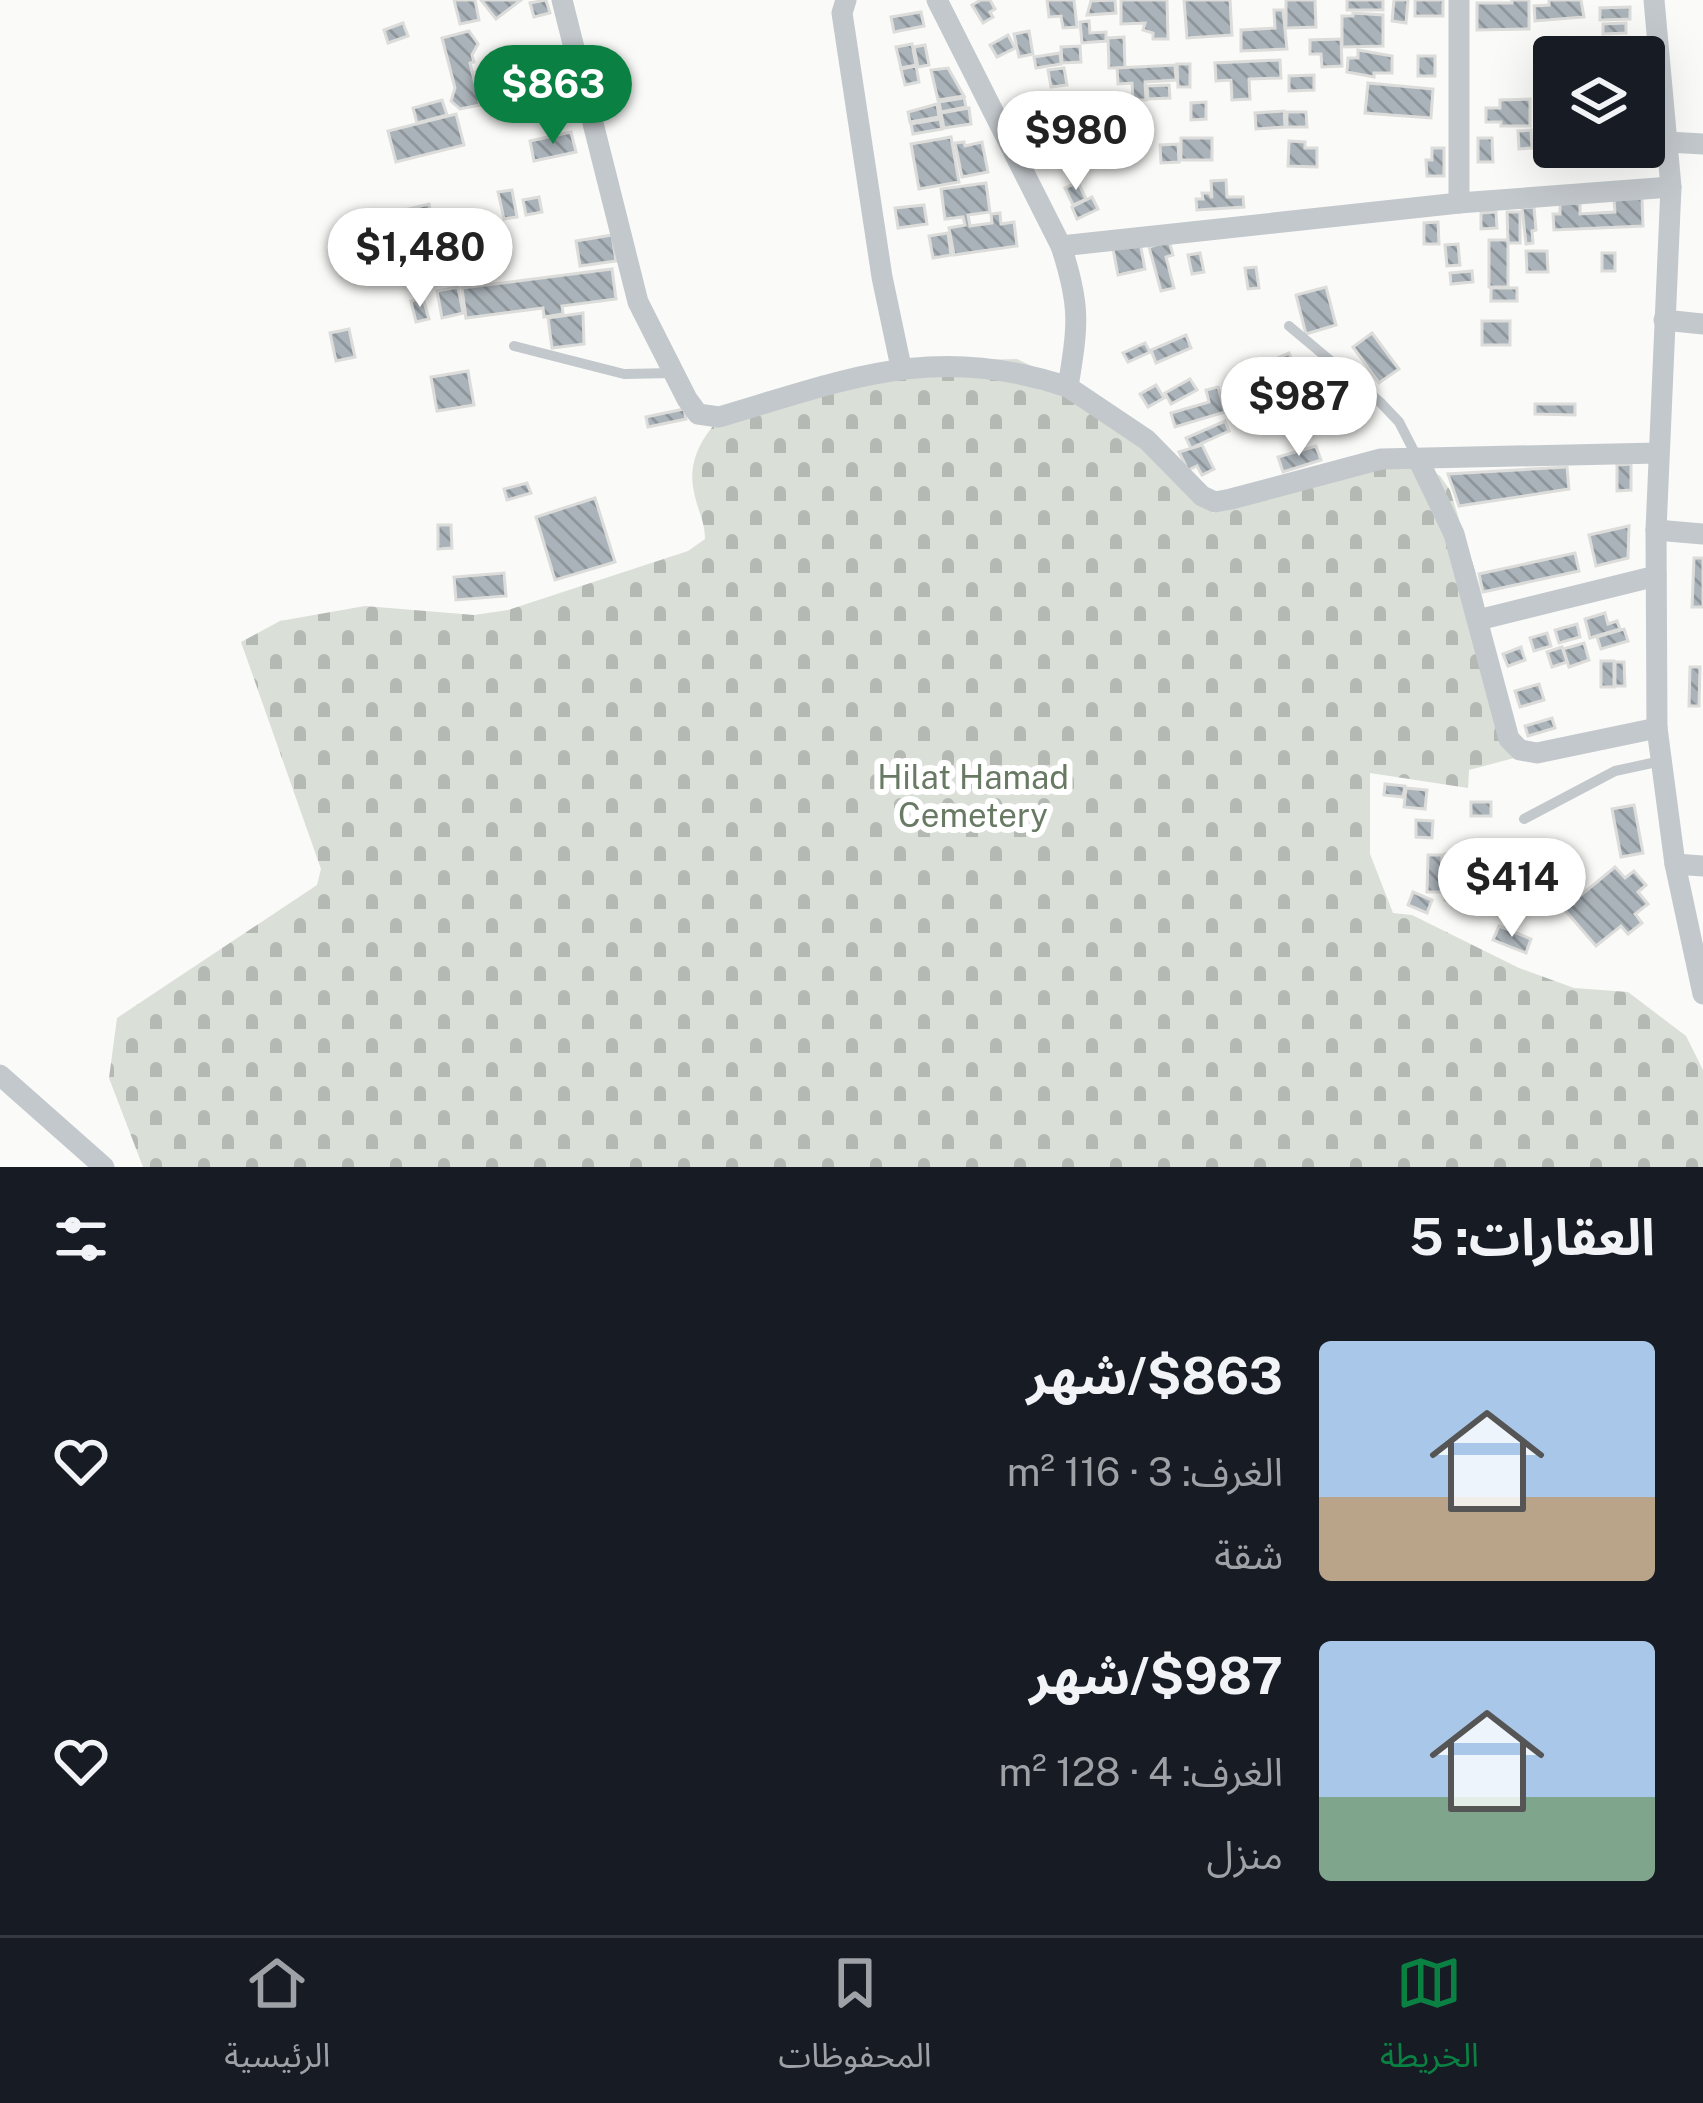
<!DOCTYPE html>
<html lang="ar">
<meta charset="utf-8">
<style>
body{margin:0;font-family:"Public Sans","Noto Sans Arabic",sans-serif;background:#20242c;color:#f1f3f6;direction:rtl;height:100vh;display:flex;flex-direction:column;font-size:45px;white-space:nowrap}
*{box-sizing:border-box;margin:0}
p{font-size:39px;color:#9ea1a6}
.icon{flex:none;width:66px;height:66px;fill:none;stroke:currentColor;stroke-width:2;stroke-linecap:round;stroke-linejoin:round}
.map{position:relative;height:1167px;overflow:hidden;direction:ltr}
.panel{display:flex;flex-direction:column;background:#171b24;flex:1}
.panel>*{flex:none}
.fabs{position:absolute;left:1533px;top:36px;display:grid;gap:24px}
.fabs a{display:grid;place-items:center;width:132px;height:132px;border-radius:12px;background:#171b24;box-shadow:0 12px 48px #0002;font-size:60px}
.price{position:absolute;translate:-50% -102px;padding:0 27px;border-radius:42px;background:#fff;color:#222;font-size:39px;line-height:78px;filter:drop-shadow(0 3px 6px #0008)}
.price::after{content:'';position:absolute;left:50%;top:72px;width:36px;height:27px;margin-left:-18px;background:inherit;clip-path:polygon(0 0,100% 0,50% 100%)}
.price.on{background:#0b8043;color:#fff}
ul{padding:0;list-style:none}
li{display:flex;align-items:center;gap:36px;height:300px;padding:0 48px}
li span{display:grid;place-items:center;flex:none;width:336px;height:240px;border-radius:12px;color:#555}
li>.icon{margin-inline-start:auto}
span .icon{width:144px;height:144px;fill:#fffc;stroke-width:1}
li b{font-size:51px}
h2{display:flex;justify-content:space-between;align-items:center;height:144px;padding:0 48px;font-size:51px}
.tabs{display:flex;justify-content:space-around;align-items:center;height:168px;border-top:3px solid #363941;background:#171b24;font-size:33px;color:#9ea1a6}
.tabs a{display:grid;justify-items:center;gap:6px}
.tabs .on{color:#0b8043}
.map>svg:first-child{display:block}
.cemetery{fill:url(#cemetery-stones)}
.building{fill:url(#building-back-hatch);stroke:#dcdcda;stroke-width:3}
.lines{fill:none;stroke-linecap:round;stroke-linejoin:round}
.lane{stroke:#c3c8cc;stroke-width:10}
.street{stroke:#c3c8cc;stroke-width:21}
.labels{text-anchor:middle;stroke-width:12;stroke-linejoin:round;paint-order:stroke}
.park-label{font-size:33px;fill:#687a64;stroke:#fff}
</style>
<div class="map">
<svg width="1703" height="1167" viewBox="0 0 1703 1167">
<defs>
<pattern id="cemetery-stones" width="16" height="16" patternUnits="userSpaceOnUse" patternTransform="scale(3)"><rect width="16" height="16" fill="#dadfd7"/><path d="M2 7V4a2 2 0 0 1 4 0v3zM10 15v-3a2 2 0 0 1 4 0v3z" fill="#b4b9b4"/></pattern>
<pattern id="building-back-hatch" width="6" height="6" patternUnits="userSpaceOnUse" patternTransform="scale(3)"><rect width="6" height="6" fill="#aab3b9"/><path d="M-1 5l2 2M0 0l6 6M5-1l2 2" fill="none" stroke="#8e969c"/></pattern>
</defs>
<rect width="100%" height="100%" fill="#fafaf8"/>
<path class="cemetery" d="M1017,359l35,17 101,66 60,71 192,-51 23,6 12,8 10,14 30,97 38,170 -49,13 -1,18 -98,-15v81l23,59 19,2 107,53 55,20 54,4 58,44 17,34v97h-1560l-34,-89 8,-60 200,-133 4,-16 -80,-227 39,-21 85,-15 109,9 34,-5 180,-59 17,-12c0,-18 -8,-30 -11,-47 -7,-32 9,-57 31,-79l188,-51z"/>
<g class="building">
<polygon points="454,0 475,0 479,20 460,24"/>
<polygon points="481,0 521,0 496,19"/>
<polygon points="546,0 550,13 534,17 530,3"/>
<polygon points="981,0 990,0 995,9 990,12 993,17 983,23 972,5"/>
<polygon points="1047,0 1074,0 1077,27 1063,28 1061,16 1049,17"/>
<polygon points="1115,0 1116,13 1087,15 1091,1"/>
<polygon points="1121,0 1167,0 1168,39 1153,39 1153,33 1143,30 1145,23 1121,24"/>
<polygon points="1184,0 1230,0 1232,35 1187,38"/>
<polygon points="1286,0 1315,0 1316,27 1286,28"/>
<rect x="1347" y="0" width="36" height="10"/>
<polygon points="1394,0 1408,0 1406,23 1392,21"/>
<rect x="1415" y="0" width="28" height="16"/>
<polygon points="1512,0 1529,0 1529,29 1477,30 1477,3 1512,3"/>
<polygon points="1549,0 1581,0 1584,17 1535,21 1534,6 1549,5"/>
<polygon points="1630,7 1630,19 1600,20 1600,8"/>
<polygon points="1274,10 1283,10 1287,49 1241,51 1241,30 1275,28"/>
<polygon points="921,12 924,26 894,32 891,17"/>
<polygon points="1353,13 1383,15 1383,46 1342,47 1342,16 1353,16"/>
<polygon points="1089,21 1090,33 1106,32 1106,41 1082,43 1080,22"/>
<polygon points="403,23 408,36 388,43 384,30"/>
<polygon points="1626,23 1626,33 1603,34 1603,24"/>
<polygon points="469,31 478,44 472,55 474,62 470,63 480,105 460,109 451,101 455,88 442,38"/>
<polygon points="1029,31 1033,54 1019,57 1014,34"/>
<polygon points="1008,35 1015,48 997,57 990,45"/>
<polygon points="1124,37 1125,68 1109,68 1108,38"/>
<polygon points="1341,39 1342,66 1322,67 1321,54 1310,54 1310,40"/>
<polygon points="1551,42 1566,42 1566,57 1554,57 1554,72"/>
<polygon points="912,44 916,65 901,68 896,47"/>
<polygon points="925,45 929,65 918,67 914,47"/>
<polygon points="1080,46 1081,62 1062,63 1061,47"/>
<polygon points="1358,50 1392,56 1392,73 1374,73 1374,77 1347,72 1348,58 1358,58"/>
<polygon points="1060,53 1061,64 1036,68 1034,57"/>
<polygon points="518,54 528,95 484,106 476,72 504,64 503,58"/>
<rect x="1418" y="56" width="17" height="20"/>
<polygon points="1280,60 1281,78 1249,79 1250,99 1232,100 1231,80 1216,81 1215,63"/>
<polygon points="1177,64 1190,64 1190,87 1178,87"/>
<polygon points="1175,65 1176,80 1145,82 1146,100 1133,100 1132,83 1118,84 1117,68"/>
<polygon points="916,66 919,82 905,85 901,69"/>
<polygon points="948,68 964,96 938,100 931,70"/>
<polygon points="1064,68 1067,85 1051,87 1048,70"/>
<polygon points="1314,75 1314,90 1289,91 1289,76"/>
<polygon points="1368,83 1433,89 1431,118 1365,113"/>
<polygon points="1169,85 1170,98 1148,99 1147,86"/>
<polygon points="964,98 966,107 941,112 939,102"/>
<polygon points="1530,99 1530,126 1501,126 1501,122 1486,122 1486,108 1500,108 1500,100"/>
<polygon points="442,100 447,115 417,123 413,108"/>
<polygon points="1206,102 1206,119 1191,120 1191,103"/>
<polygon points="937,104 939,117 910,122 908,112"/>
<polygon points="969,108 971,124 944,128 941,113"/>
<polygon points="1284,111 1285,127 1256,129 1255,113"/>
<polygon points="1287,112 1306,112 1307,127 1287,127"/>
<polygon points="456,114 464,145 396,162 388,131"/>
<polygon points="1136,115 1138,129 1115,133 1112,119"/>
<polygon points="1104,117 1110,136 1047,155 1042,136"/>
<polygon points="940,119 942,129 913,134 911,124"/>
<polygon points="1531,130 1532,148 1519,149 1518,131"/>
<polygon points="571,132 576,152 534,161 530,141"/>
<polygon points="1550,136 1554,136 1554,147 1573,147 1573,155 1561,155 1561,164 1551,164"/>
<polygon points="951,137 959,182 919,189 911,144"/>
<rect x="1181" y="138" width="31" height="22"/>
<polygon points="1478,138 1492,138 1493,162 1478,162"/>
<polygon points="1289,141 1305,142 1305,148 1317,148 1317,167 1288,166"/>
<polygon points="964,142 965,146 982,142 988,172 962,177 955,143"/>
<polygon points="1178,144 1179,162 1161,163 1160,145"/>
<polygon points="1576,147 1639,147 1639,159 1577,164"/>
<polygon points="1432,148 1444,148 1444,176 1427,176 1426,160 1432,160"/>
<polygon points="1226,180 1227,197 1243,197 1244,207 1197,210 1196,199 1203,199 1202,193 1209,193 1212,198 1211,181"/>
<polygon points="1078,182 1086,199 1073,205 1065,188"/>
<polygon points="986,183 990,212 968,215 970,226 992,223 991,214 1000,213 1001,224 1014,222 1017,246 954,255 949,228 965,225 963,217 945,219 941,189"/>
<polygon points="512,190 517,217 504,219 498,192"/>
<polygon points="539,197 542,212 526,215 523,200"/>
<polygon points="1092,197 1098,209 1077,219 1072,207"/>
<polygon points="1642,198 1643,226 1554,230 1553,214 1560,214 1560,204 1580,203 1580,214 1615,212 1614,199"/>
<polygon points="429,204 432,219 411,223 408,209"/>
<polygon points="924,205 927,224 898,228 895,208"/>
<polygon points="1534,207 1536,230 1532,231 1533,243 1526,244 1522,208"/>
<polygon points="1496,212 1497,228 1481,229 1481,213"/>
<polygon points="1507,212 1520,212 1520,243 1508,243"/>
<polygon points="1438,222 1439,244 1424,244 1424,223"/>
<polygon points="948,233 951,255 933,258 929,236"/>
<polygon points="612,235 616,261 580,266 576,241"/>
<polygon points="448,240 453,251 430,263 432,274 418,276 417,248 431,248"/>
<rect x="1489" y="240" width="19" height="47"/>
<polygon points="1169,241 1173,255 1166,257 1174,288 1161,291 1149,247"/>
<polygon points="1140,243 1145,269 1118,275 1113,249"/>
<polygon points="1458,244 1460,265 1447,266 1445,245"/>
<polygon points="1526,251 1547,251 1548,272 1527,272"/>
<polygon points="1200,253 1204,272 1192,274 1188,255"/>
<rect x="1602" y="253" width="13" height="18"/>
<polygon points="1256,267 1259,288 1248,289 1245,268"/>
<polygon points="612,269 616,299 562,306 563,314 544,317 543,308 466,318 462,288"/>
<polygon points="1472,271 1473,282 1451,284 1450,273"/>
<polygon points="458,287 463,313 442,318 437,291"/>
<polygon points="1326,287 1336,325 1306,334 1296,295"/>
<rect x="1491" y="288" width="26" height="13"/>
<polygon points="423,298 429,319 416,322 411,301"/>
<polygon points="583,313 584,344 552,348 548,318"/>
<rect x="1482" y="321" width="28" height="24"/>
<polygon points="349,329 355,357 336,361 330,333"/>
<polygon points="1372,333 1399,369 1379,383 1353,347"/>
<polygon points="1186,335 1191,348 1156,363 1151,350"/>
<polygon points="1145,343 1150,352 1128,362 1123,353"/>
<polygon points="1289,353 1302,384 1269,398 1256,367"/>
<polygon points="468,371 474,405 437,411 431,377"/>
<polygon points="1190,379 1197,390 1171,404 1165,393"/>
<polygon points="1156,385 1164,398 1148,407 1140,394"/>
<polygon points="1218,387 1225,412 1175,427 1171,413 1209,402 1206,390"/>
<polygon points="1308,402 1320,426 1292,439 1281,414"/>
<polygon points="1535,404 1575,404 1575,415 1535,414"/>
<polygon points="684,409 686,419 648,427 646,417"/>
<polygon points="1225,421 1229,431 1191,448 1186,438"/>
<polygon points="1202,445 1214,469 1202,475 1197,466 1188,470 1179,452"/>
<polygon points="1316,446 1321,460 1283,472 1278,457"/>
<polygon points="1631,464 1631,490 1617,491 1617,465"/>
<polygon points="1567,467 1569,489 1459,506 1448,474"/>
<polygon points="527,483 531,493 507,500 504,489"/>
<polygon points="595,498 615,562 555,580 536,517"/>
<polygon points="438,525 451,525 452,548 438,549"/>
<polygon points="1629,526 1628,558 1596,566 1589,535"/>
<polygon points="1575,553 1579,571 1483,592 1479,574"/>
<polygon points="1694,558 1703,558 1703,607 1692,607"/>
<polygon points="504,573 506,596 456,600 454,577"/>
<polygon points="1605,613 1608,624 1617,621 1620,629 1590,638 1585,619"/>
<polygon points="1577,624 1580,637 1559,643 1555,630"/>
<polygon points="1624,629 1628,641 1601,649 1597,637"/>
<polygon points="1547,633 1551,646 1534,651 1530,638"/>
<polygon points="1584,643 1589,660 1569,667 1563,649"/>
<polygon points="1521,647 1525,660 1508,666 1503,654"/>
<polygon points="1562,647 1567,662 1552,667 1547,652"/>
<rect x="1601" y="661" width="13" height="26"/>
<polygon points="1615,662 1624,662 1625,686 1615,686"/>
<polygon points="1690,667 1700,667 1699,706 1689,706"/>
<polygon points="1539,684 1544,700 1520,707 1515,691"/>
<polygon points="1552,718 1555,728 1528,736 1525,726"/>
<polygon points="1385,784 1405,786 1403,797 1384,795"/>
<polygon points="1406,788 1427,790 1425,809 1404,807"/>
<rect x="1471" y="802" width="20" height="14"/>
<polygon points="1634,805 1643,853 1621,857 1612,809"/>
<polygon points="1416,820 1433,821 1432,838 1416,837"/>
<rect x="1445" y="854" width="24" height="46"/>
<polygon points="1428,855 1442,855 1441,892 1427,892"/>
<polygon points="1471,856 1487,856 1487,902 1470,902"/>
<polygon points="1615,867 1625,878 1634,871 1646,885 1638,892 1648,904 1635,914 1642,923 1628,934 1621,926 1596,946 1564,909"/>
<polygon points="1413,892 1432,900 1427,913 1408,905"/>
<polygon points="1499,926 1531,939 1526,953 1493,940"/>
</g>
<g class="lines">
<g class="lane">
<polyline points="1289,326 1380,402 1399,422 1418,459"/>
<polyline points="514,346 624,374 674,373"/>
<polyline points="1524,819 1615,771 1661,761"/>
</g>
<g class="street">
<path d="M562,0l76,302 49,97 11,15 21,3c129,-38 215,-75 349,-30"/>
<polyline points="846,0 842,13 882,277 901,367"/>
<path d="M937,0l124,246c20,61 17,79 7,141l79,53 55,56 13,6 16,-3 150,-40 277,-6"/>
<polyline points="1459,0 1459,203"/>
<polyline points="1654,0 1671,187 1656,530 1657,728 1675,864 1703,994"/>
<polyline points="1668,142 1703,144"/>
<polyline points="1061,246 1459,203 1671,187"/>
<polyline points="1664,320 1703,324"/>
<polyline points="1418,459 1454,534 1509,739 1520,750 1537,753 1657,728"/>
<polyline points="1656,530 1703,534"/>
<polyline points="1478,620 1656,576"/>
<polyline points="1675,864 1703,866"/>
<polyline points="0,1075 104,1167"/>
</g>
</g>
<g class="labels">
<g class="park-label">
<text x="973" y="789">Hilat Hamad<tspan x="973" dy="38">Cemetery</tspan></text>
</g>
</g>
</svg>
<div class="fabs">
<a><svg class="icon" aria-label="layers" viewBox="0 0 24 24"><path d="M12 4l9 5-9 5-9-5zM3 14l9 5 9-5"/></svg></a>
</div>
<b class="price on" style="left:553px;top:147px">$863</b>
<b class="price" style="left:1076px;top:193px">$980</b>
<b class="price" style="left:420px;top:310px">$1,480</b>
<b class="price" style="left:1299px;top:459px">$987</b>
<b class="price" style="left:1512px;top:940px">$414</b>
</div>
<section class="panel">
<h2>العقارات: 5<svg class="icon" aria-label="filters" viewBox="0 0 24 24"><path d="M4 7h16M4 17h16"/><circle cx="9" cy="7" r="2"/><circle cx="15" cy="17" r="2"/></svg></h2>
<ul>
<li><span style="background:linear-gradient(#a9c7e8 65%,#b9a48a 0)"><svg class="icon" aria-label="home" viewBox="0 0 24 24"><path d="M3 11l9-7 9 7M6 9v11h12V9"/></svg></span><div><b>$863/شهر</b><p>الغرف: 3 · 116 m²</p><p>شقة</p></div><svg class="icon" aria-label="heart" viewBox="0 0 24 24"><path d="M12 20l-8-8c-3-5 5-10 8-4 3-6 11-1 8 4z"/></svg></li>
<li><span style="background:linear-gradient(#a9c7e8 65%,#7fa58c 0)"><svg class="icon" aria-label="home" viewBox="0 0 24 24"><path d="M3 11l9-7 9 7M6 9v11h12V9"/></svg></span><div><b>$987/شهر</b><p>الغرف: 4 · 128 m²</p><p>منزل</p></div><svg class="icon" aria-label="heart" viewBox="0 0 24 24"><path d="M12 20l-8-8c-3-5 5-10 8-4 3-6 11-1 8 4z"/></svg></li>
</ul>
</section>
<nav class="tabs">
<a class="on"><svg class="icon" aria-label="map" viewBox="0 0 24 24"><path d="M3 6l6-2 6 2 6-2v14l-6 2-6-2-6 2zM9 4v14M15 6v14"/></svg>الخريطة</a>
<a><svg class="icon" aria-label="saved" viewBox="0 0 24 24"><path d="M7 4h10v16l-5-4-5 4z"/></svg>المحفوظات</a>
<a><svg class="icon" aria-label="home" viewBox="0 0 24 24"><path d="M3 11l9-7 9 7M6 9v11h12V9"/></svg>الرئيسية</a>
</nav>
